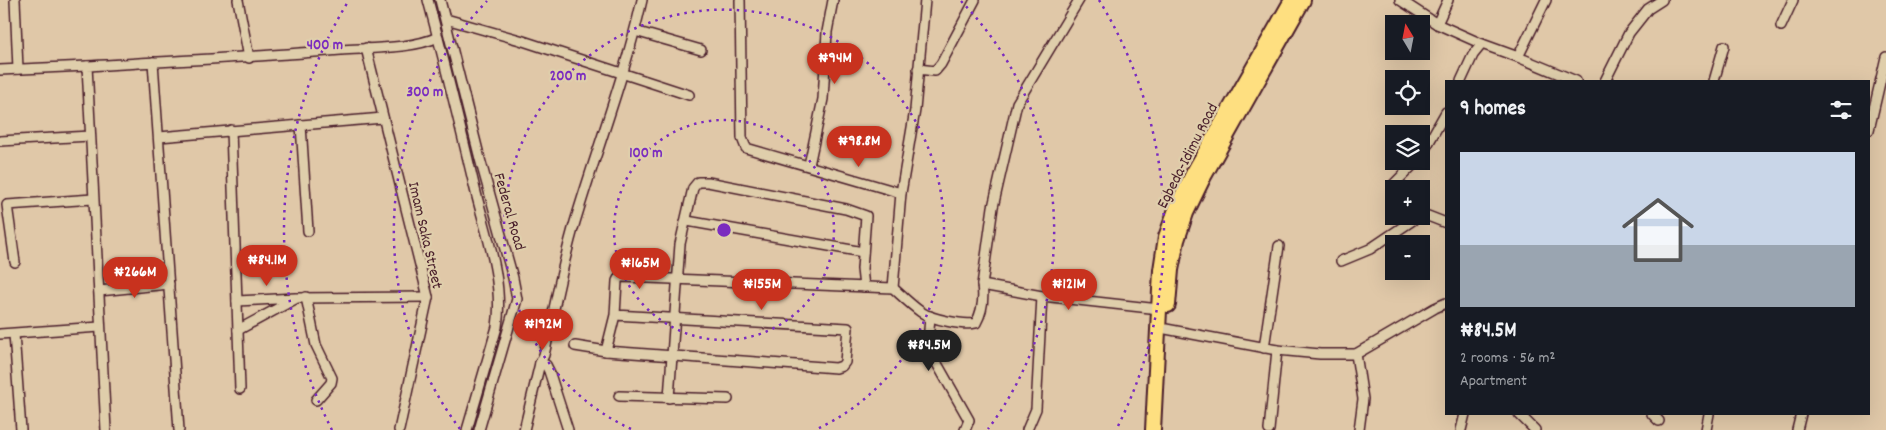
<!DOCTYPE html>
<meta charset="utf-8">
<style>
body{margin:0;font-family:Dekko,sans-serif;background:#20242c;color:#f1f3f6;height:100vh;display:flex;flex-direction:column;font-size:19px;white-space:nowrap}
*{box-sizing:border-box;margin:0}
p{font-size:16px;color:#9ea1a6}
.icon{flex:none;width:28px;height:28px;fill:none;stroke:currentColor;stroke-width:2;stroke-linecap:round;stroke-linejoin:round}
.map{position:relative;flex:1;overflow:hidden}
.side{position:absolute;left:1445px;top:80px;width:425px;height:335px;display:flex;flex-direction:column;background:#171b24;border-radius:0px;box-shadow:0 5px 20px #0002}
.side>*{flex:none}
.needle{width:32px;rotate:350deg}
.controls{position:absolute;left:1385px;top:15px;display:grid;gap:10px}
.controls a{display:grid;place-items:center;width:45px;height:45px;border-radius:0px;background:#171b24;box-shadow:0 5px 20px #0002;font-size:25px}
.price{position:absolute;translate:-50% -42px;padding:0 11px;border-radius:18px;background:#c8321e;color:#fff;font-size:16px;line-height:32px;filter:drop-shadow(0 1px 2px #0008)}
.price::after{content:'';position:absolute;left:50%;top:30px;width:15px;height:11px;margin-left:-8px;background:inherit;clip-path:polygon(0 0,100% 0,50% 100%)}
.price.active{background:#222;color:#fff}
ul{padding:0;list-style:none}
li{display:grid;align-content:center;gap:10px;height:265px;padding:0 15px}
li+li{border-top:1px solid #363941}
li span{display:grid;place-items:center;height:155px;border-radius:0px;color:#555}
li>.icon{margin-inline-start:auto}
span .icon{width:90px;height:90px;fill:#fffc;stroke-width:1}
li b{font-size:21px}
h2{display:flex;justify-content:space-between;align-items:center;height:60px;padding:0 15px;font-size:21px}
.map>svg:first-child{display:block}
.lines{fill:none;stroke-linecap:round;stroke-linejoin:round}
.minor-casing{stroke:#4a1f2b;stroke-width:12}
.primary-casing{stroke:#4a1f2b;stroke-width:18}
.minor{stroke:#dfceab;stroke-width:9}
.primary{stroke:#fedf80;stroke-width:14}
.ring{fill:none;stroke:#7b2cbf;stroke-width:2.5;stroke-dasharray:2.5 5}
.labels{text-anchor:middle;stroke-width:4.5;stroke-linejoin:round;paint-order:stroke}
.street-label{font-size:16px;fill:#4a1f2b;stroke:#dfceab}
.centre{fill:#7b2cbf;stroke:#dfceab;stroke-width:2.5}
.ring-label{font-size:15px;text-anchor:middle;font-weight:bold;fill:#7b2cbf;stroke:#dfceab;stroke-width:4.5;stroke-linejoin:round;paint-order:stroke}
</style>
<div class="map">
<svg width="1886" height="430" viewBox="0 0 1886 430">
<rect width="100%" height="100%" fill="#e0c8a8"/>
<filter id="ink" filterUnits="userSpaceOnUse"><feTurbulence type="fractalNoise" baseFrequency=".02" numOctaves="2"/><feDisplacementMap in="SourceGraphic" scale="10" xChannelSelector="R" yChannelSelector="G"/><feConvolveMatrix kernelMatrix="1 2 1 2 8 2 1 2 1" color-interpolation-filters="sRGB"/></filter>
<g filter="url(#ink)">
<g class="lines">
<g class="minor-casing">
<g id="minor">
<polyline points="15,0 18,69"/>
<polyline points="238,0 249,58"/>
<path d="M428,0c17,63 32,126 47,189 11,45 29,91 22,138l-30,103"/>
<polyline points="440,0 480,159 513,278 517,299 479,430"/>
<polyline points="740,0 742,138 746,148 901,193"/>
<polyline points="1400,0 1437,24 1482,44 1518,57 1576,81"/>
<polyline points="446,19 520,40 689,95"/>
<polyline points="1437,24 1448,0"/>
<polyline points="1781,26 1793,0"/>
<polyline points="635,31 701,50"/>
<polyline points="366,48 428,297 399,430"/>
<polyline points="1518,57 1546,0"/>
<polyline points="153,62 179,430"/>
<polyline points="918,69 935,71 941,64 975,0"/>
<polyline points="0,70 87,66"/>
<polyline points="1461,81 1473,55 1482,44"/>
<polyline points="1605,81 1629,33 1648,9 1662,0"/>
<polyline points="1714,81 1724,46"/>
<polyline points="301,125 308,231"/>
<polyline points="231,130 240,389"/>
<polyline points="1869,130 1886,57"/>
<polyline points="159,137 383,118"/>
<polyline points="0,141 90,136"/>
<polyline points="1421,156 1446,112"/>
<polyline points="809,165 823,99 827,32 833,0"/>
<polyline points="1397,189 1393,185 1417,161"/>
<polyline points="1421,215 1428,216 1446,223"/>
<polyline points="687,221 863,252"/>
<polyline points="1341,261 1370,249 1419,216"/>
<polyline points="15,262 7,205 93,199"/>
<polyline points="982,285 1042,296 1159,309"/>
<polyline points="893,288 901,193 915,110 925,0"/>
<polyline points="99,291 169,284"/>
<polyline points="306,297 316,345 332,378 331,383 316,400"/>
<polyline points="237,301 295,298"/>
<path d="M615,315l233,13 -3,34 -3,4 -6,2 -230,-17 9,-36 2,-34 2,-4h4l270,11c9,8 18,17 28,24 10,7 43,14 55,11 6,-11 8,-25 6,-38l11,-78 24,-104 62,-103"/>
<polyline points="930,316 928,344 931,353 969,420 965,430"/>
<polyline points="1166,329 1277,350 1320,354 1356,354 1435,308 1446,303"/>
<polyline points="238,330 297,298 428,297"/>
<polyline points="0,334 100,327"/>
<polyline points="14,334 21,430"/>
<polyline points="575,346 606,351"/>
<polyline points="1264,348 1279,246"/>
<polyline points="1356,354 1363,399 1359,430"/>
<path d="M540,363l4,-8c10,-44 18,-90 31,-133 22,-74 50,-146 67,-222"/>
<polyline points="619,396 728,399"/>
<polyline points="669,398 680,244 693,188 698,182 708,182 846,209 866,216 862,269 864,287"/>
<polyline points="1519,414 1535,430"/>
<polyline points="1652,414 1659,421"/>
<path d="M106,430l-19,-364c84,-5 169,-9 254,-16 28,-2 72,-1 97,-13"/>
<polyline points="524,430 540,363 546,365 549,371 568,430"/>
<polyline points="1027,430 1036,409 1042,296"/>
<polyline points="1269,430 1277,350"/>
<polyline points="1461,430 1465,414"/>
<polyline points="1706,430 1709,414"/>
<polyline points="1797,430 1801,414"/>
</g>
</g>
<g class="primary-casing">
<g id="primary">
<polyline points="1168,305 1171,270 1177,240 1186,213 1204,176 1303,0"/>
<polyline points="1153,430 1161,270 1166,237 1178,204 1194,172 1292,0"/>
</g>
</g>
<use href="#minor" class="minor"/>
<use href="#primary" class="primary"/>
</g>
</g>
<g class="ring">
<circle cx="724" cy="230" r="110"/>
<path d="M631 429A220 220 0 1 1 817 429"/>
<path d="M460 429A330 330 0 0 1 487 1M961 1A330 330 0 0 1 988 429"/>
<path d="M332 430A440 440 0 0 1 349 0M1099 0A440 440 0 0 1 1116 430"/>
</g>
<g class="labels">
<g class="street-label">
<text transform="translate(1186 155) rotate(-63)" y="6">Egbeda-Idimu Road</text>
<text transform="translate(511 211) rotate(74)" y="6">Federal Road</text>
<text transform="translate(427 235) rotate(77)" y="6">Imam Saka Street</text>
</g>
</g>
<circle cx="724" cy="230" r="8" class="centre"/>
<g class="ring-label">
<text x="325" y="49">400 m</text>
<text x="568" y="80">200 m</text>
<text x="425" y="96">300 m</text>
<text x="646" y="157">100 m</text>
</g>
</svg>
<div class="controls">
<a><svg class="needle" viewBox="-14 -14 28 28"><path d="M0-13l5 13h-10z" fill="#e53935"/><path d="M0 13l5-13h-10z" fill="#9ea1a6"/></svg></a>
<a><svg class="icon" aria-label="locate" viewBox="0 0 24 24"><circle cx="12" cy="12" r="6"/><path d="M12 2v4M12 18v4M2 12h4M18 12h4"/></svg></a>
<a><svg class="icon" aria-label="layers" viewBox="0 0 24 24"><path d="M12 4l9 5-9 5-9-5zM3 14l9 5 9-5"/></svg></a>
<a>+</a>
<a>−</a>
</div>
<b class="price" style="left:835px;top:85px">₦94M</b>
<b class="price" style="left:859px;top:168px">₦98.8M</b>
<b class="price" style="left:267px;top:287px">₦84.1M</b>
<b class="price" style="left:640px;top:290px">₦165M</b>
<b class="price" style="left:135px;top:299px">₦266M</b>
<b class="price" style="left:762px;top:311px">₦155M</b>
<b class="price" style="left:1069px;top:311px">₦121M</b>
<b class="price" style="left:543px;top:351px">₦192M</b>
<b class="price active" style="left:929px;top:372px">₦84.5M</b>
<section class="side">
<h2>9 homes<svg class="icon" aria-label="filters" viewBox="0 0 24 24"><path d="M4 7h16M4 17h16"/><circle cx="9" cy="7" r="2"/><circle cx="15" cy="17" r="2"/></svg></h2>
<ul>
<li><span style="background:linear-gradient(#c9d6e8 60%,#9aa5b1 0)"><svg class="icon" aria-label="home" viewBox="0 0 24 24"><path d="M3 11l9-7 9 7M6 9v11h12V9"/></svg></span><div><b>₦84.5M</b><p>2 rooms · 56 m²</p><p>Apartment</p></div></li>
</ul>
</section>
</div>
